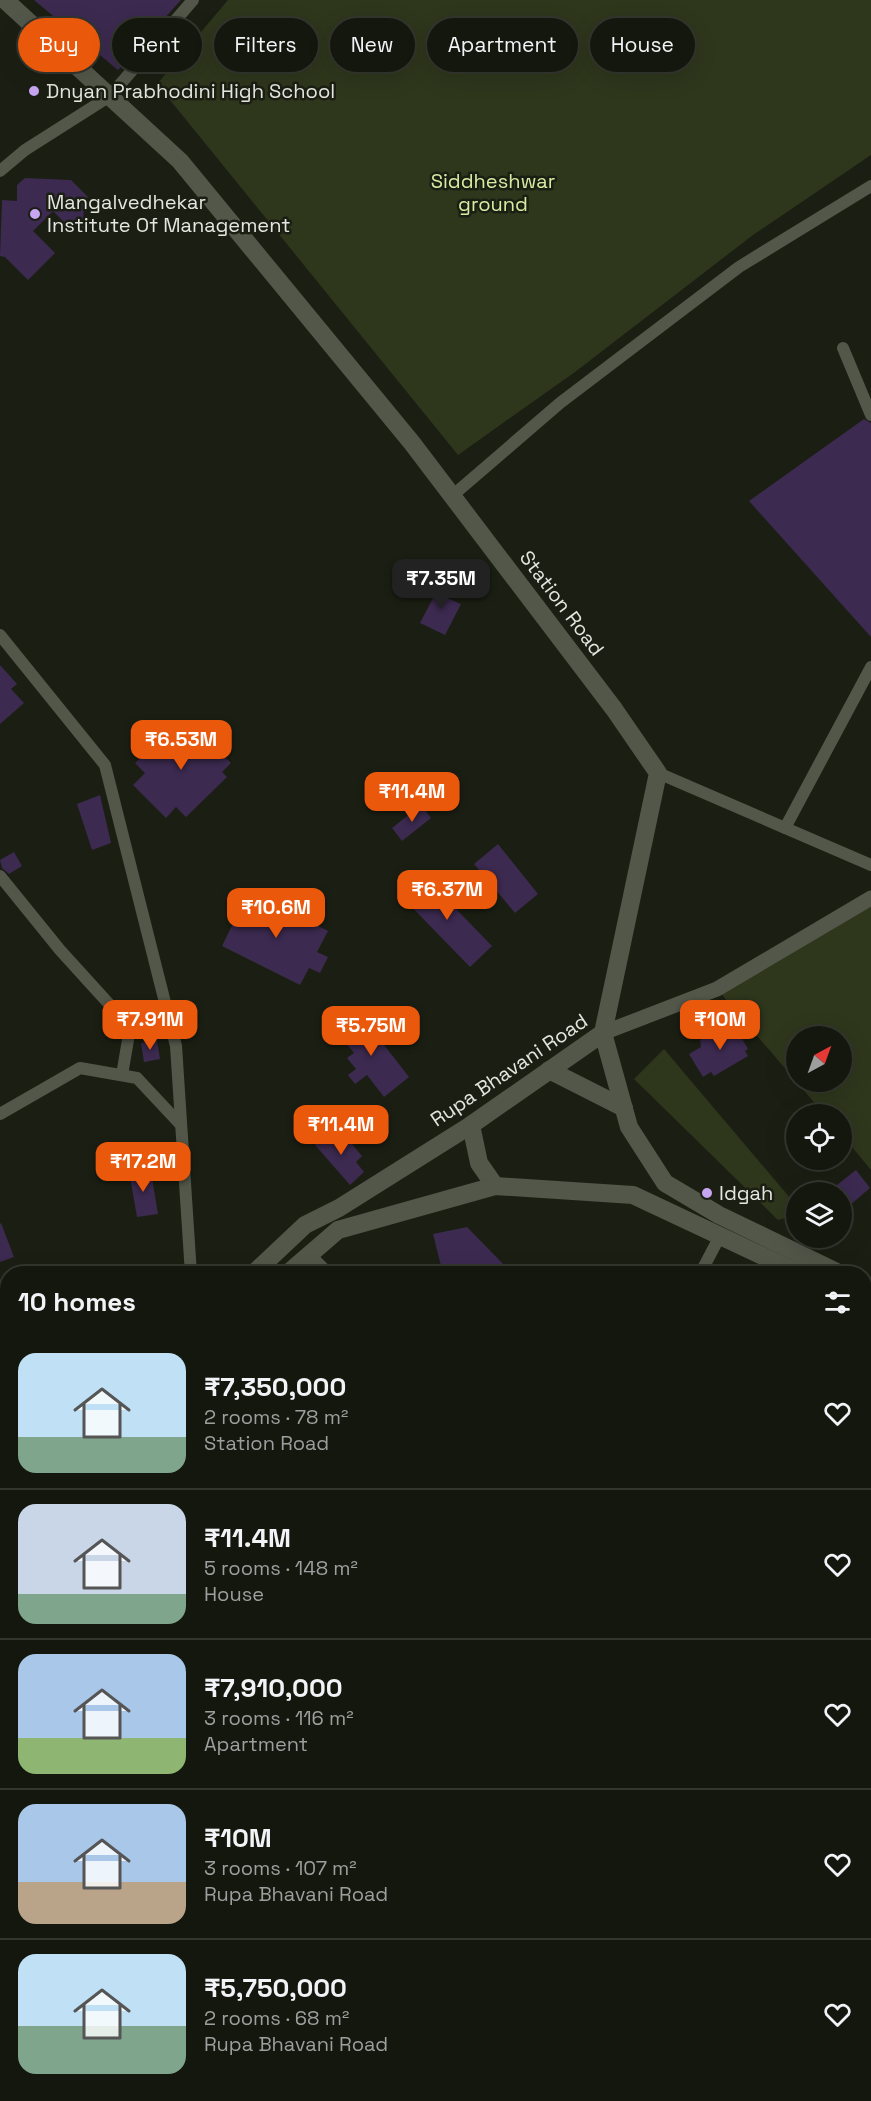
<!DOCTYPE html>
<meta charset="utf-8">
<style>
body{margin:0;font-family:"Space Grotesk",sans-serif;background:#1d2017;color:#f1f3f6;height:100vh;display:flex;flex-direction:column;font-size:22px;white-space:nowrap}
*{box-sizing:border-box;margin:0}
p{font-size:20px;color:#9d9f9e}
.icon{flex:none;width:33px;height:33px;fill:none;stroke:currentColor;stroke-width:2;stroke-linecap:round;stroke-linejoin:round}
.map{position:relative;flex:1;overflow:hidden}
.sheet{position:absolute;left:0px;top:1266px;width:872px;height:836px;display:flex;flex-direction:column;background:#14170e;border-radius:24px 24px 0 0;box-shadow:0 6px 24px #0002,0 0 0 2px #33362e}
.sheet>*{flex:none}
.top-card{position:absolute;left:18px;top:18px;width:836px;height:54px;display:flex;gap:12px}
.needle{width:39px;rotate:41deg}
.buttons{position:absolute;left:786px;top:1026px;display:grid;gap:12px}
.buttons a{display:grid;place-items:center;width:66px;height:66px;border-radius:50%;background:#14170e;box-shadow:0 6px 24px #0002,0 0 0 2px #33362e;font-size:30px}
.price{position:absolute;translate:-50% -51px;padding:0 14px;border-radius:12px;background:#ea580c;color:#fff;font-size:20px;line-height:39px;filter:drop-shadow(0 2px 3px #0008)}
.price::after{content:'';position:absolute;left:50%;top:36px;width:18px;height:14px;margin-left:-9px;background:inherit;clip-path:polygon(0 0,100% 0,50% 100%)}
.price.on{background:#222;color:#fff}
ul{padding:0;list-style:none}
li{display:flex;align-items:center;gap:18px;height:150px;padding:0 18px}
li+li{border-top:2px solid #33362e}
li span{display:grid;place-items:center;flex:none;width:168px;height:120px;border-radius:18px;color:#555}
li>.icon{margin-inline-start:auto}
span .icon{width:72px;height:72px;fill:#fffc;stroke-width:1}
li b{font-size:26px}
h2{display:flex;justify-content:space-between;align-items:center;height:72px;padding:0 18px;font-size:26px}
.pill{padding:0 21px;border-radius:27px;background:#14170e;box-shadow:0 6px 24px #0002,0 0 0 2px #33362e;font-size:21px;line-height:54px}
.pill.on{background:#ea580c;color:#fff}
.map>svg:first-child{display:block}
.green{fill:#2e361c;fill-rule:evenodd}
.building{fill:#3c2a50}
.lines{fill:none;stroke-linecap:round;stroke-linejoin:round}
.minor{stroke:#53574a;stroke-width:12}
.tertiary{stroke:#53574a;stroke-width:15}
.secondary{stroke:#53574a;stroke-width:18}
.poi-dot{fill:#c6a6f0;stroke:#1b1f13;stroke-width:2}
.labels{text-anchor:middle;stroke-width:5;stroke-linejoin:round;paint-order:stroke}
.poi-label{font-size:20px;fill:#e4e6df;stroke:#1b1f13;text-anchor:start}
.park-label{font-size:20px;fill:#d7eca2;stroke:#1b1f13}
.street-label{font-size:20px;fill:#e4e6df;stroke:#1b1f13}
</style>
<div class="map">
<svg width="871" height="2101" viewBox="0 0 871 2101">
<rect width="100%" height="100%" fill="#1b1f13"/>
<g class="green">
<polygon points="228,0 871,0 871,155 753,235 575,372 458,455 157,84"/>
<path d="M871,902v268l-29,-35v-21h-18l-107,-125zM796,1036h46v46h-46z"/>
<polygon points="664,1049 796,1205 796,1215 778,1220 634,1079"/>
<polygon points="0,1965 7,1968 7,2051 0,2048"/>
</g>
<g class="building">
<polygon points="34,0 181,0 118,70"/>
<polygon points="25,178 71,180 88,197 84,202 83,228 69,227 53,211 33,231 55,253 28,280 5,257 0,256 2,200 17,201 17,185"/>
<polygon points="864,419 871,423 871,637 749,501"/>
<polygon points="442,581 453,587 447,598 461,604 445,635 420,623"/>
<polygon points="0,665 17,684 11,689 24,703 0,724"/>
<polygon points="177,724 184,731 191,724 231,763 222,772 227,777 186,817 176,807 166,818 133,785 145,773 135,763"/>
<polygon points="100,795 111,843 92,850 77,804"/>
<polygon points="421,805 431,818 402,841 392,828"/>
<polygon points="498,844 538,894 515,913 474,864"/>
<polygon points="14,852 22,866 9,874 2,868 0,860"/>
<polygon points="424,876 492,946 470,967 402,897"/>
<polygon points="249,891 328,931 317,952 328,957 320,973 309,968 300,985 222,946"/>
<polygon points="360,1014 409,1077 384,1097 367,1075 355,1084 348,1075 356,1069 347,1058 354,1053 337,1032"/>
<polygon points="729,1023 733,1030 736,1028 748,1049 745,1051 748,1056 714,1076 711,1072 703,1077 689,1054 701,1047 700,1040"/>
<polygon points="157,1041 160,1059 144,1062 141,1043"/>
<polygon points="332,1129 342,1141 346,1137 362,1156 356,1162 364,1172 350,1185 315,1145"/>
<polygon points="145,1168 147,1179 152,1178 158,1214 137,1217 129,1171"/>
<polygon points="856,1170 870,1188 842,1212 842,1192 828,1192"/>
<polygon points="1,1223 14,1257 0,1262 0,1224"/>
<polygon points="467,1227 513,1274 443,1274 433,1234"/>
</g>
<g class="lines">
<g class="minor">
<polyline points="0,171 25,150 110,96 193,0"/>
<polyline points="843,348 871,415"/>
<polyline points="452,496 560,403 739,267 871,186"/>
<polyline points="0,635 105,765 176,1046 191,1274"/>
<polyline points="658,773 871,865"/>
<polyline points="785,828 871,667"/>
<polyline points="0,876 60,950 119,1015 129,1034 122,1075"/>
<polyline points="0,1114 80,1068 137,1078 181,1125"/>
<polyline points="309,1254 329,1274"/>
<polyline points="700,1274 720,1236"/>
<polyline points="0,1419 8,1427"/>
<polyline points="0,1615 8,1619"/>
<polyline points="864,1858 871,1862"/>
<polyline points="864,2013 871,2017"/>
<polyline points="0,2083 8,2086"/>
<polyline points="32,2094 53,2101"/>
<polyline points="138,2101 138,2094"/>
<polyline points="672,2101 676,2094"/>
</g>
<g class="tertiary">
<polyline points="603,1033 717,989 871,898"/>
<polyline points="0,1792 8,1796"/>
<polyline points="724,2094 741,2101"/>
</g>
<g class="secondary">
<polyline points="5,0 180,161 412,443 614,709 658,773 603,1033 629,1127 665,1183 719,1215 841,1274"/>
<polyline points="549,1070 624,1108"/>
<polyline points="471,1125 479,1163 495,1186"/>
<polyline points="253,1274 305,1225 339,1208 471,1125 603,1033"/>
<polyline points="287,1274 338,1230 495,1186 633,1195 801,1274"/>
<polyline points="864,1286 871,1289"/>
<polyline points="864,1309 871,1313"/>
<polyline points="0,1502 8,1495"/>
<polyline points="0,1530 8,1523"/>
</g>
</g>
<g class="poi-dot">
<circle cx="34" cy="91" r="6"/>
<circle cx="35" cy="214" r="6"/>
<circle cx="707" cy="1193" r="6"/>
</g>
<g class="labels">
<g class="poi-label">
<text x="46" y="98">Dnyan Prabhodini High School</text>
<text x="47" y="209">Mangalvedhekar<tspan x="47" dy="23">Institute Of Management</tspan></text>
<text x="719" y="1200">Idgah</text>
</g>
<g class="park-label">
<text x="493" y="188">Siddheshwar<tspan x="493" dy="23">ground</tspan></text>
</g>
<g class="street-label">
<text transform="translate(562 603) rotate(53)" y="7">Station Road</text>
<text transform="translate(509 1070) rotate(-34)" y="7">Rupa Bhavani Road</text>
</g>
</g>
</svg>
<div class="buttons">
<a><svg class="needle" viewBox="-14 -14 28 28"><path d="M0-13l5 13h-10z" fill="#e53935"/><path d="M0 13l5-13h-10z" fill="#9d9f9e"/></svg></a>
<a><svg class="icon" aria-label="locate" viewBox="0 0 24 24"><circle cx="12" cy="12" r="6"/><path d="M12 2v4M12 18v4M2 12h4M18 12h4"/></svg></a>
<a><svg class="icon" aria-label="layers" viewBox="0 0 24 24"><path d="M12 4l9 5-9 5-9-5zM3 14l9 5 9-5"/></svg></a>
</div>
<b class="price on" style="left:441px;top:610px">₹7.35M</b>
<b class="price" style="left:181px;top:771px">₹6.53M</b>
<b class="price" style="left:412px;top:823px">₹11.4M</b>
<b class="price" style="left:447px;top:921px">₹6.37M</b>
<b class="price" style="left:276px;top:939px">₹10.6M</b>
<b class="price" style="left:150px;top:1051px">₹7.91M</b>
<b class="price" style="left:720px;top:1051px">₹10M</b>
<b class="price" style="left:371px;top:1057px">₹5.75M</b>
<b class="price" style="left:341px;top:1156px">₹11.4M</b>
<b class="price" style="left:143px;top:1193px">₹17.2M</b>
<div class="top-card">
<a class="pill on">Buy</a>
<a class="pill">Rent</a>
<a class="pill">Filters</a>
<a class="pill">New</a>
<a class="pill">Apartment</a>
<a class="pill">House</a>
</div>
<section class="sheet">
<h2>10 homes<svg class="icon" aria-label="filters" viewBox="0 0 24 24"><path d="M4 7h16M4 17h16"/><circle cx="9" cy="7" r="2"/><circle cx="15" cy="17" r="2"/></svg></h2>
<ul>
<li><span style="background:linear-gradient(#bfe0f5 70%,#7fa58c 0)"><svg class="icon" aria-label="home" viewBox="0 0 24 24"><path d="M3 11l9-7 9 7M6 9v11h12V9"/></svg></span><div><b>₹7,350,000</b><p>2 rooms · 78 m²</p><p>Station Road</p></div><svg class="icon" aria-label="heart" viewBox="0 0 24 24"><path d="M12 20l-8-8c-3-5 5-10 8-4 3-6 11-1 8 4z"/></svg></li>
<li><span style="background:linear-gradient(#c9d6e8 75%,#7fa58c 0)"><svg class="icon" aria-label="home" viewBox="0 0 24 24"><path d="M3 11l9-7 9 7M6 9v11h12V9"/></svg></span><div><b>₹11.4M</b><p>5 rooms · 148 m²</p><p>House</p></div><svg class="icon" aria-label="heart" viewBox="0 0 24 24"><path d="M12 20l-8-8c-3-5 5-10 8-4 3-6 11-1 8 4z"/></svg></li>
<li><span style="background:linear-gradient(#a9c7e8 70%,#8fb573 0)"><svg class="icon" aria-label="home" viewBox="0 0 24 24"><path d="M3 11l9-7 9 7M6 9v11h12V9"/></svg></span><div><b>₹7,910,000</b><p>3 rooms · 116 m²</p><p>Apartment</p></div><svg class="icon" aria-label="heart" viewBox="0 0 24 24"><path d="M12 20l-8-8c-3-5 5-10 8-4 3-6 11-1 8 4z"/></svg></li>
<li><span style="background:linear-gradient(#a9c7e8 65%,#b9a48a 0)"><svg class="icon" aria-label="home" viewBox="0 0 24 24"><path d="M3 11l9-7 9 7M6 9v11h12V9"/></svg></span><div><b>₹10M</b><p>3 rooms · 107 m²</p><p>Rupa Bhavani Road</p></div><svg class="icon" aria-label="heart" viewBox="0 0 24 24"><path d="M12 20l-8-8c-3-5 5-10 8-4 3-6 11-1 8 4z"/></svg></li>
<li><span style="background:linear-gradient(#bfe0f5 60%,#7fa58c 0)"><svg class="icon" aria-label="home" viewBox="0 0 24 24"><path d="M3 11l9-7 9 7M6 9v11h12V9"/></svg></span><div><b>₹5,750,000</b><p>2 rooms · 68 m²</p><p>Rupa Bhavani Road</p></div><svg class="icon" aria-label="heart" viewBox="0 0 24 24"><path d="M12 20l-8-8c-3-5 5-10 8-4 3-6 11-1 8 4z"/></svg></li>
</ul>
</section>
</div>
